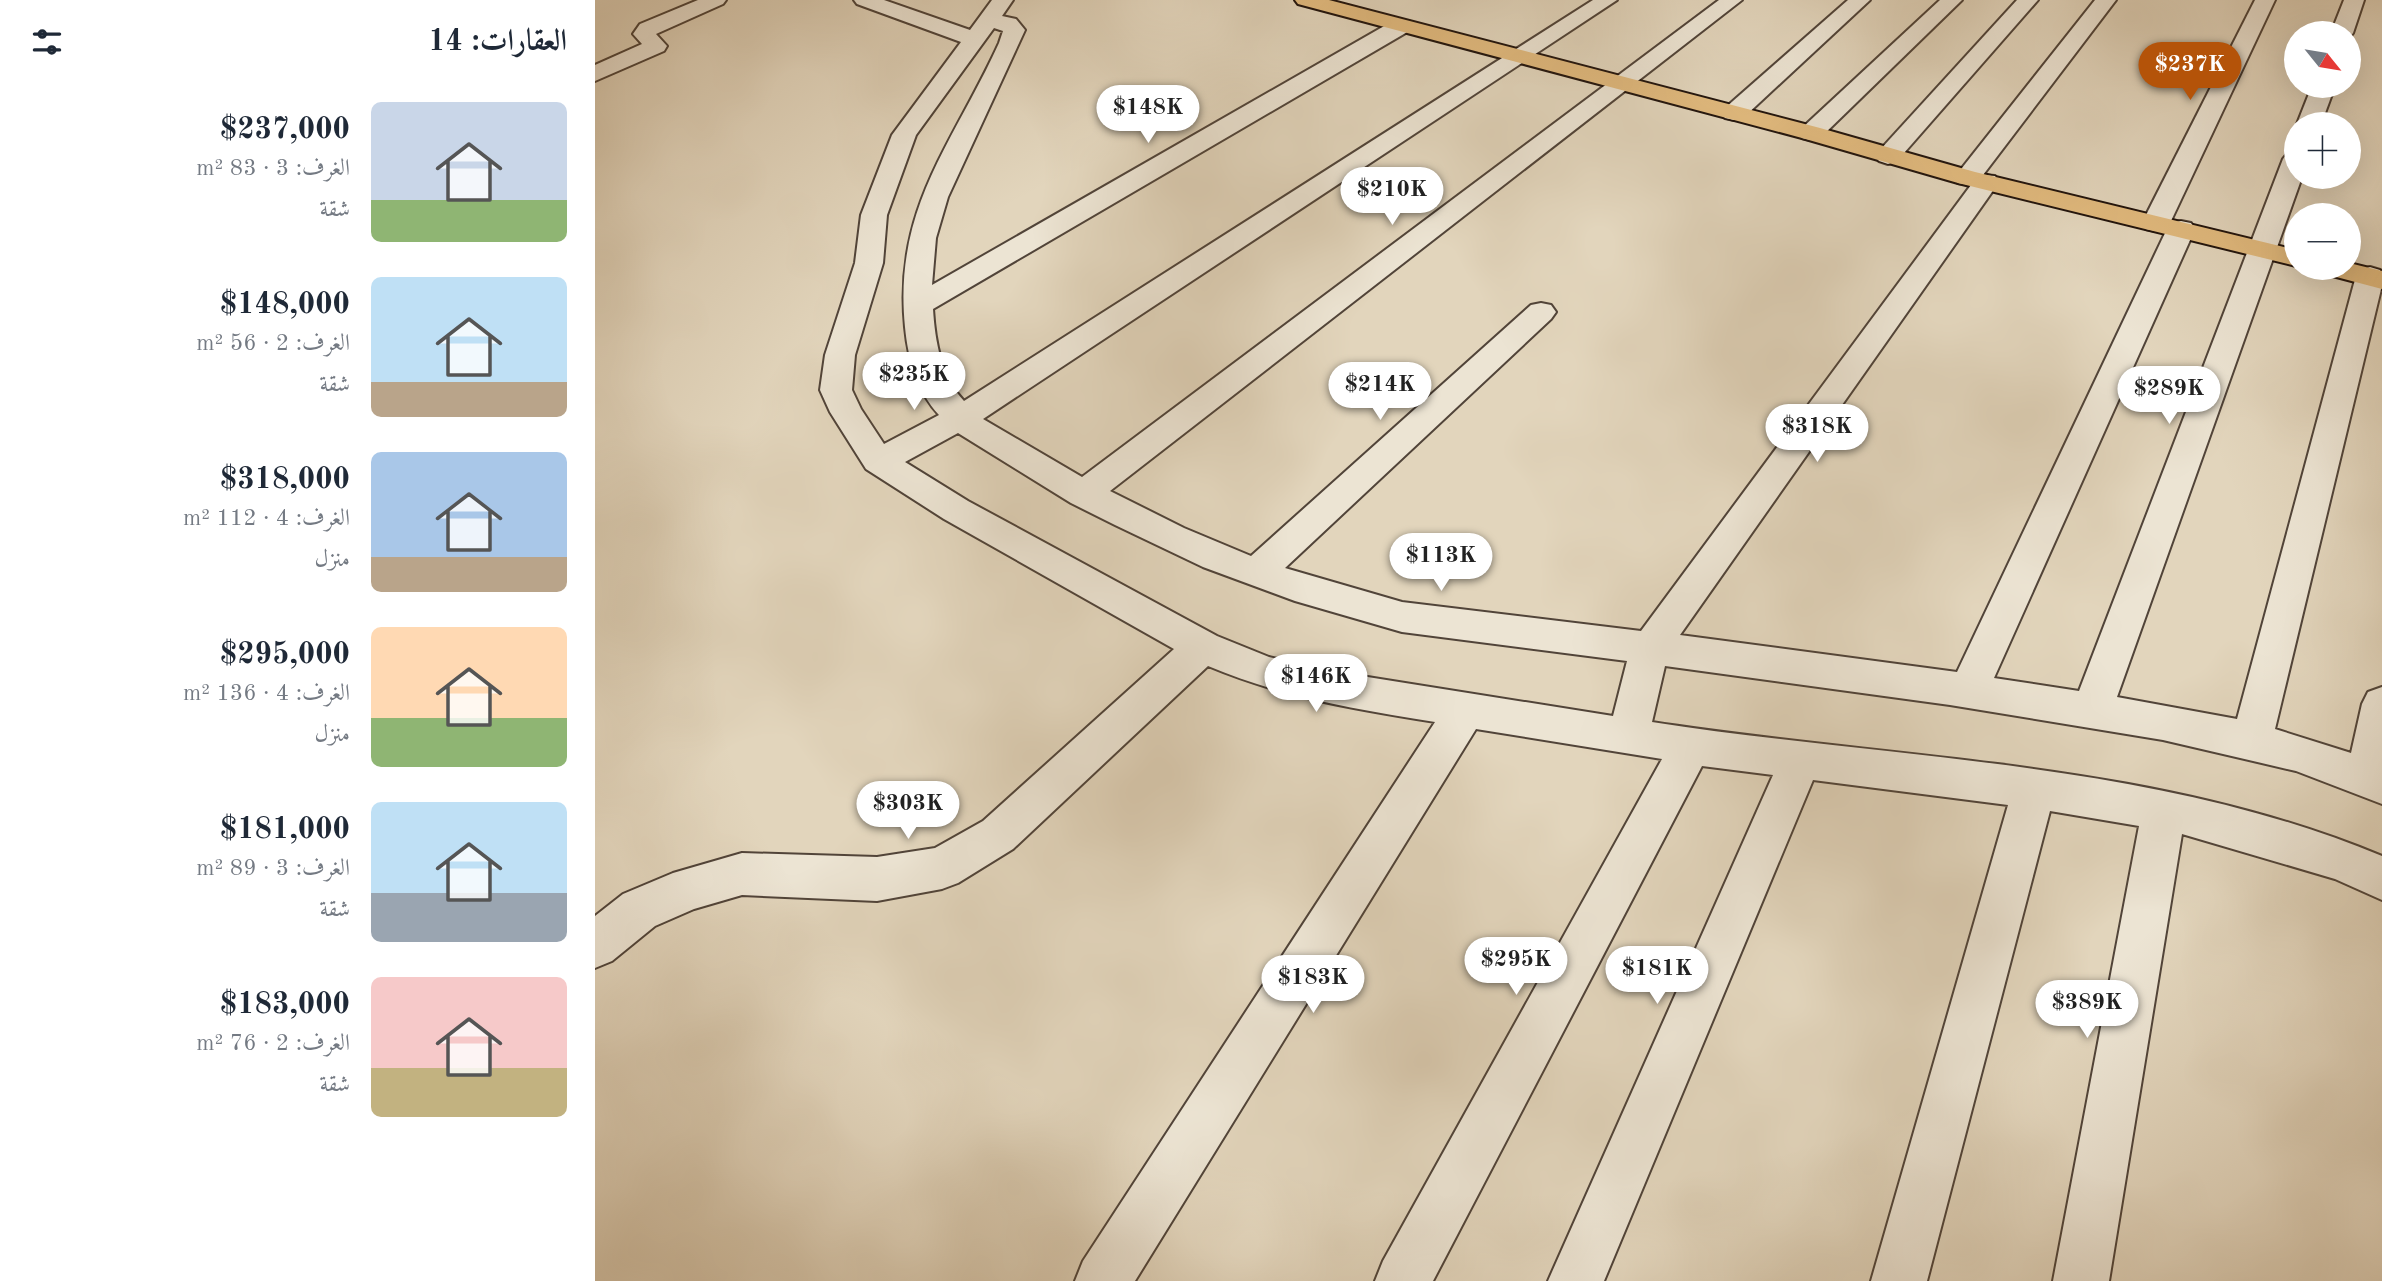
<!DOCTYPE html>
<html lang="ar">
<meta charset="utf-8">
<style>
body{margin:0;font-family:"Old Standard TT",Amiri,serif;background:#f2f2f3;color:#1f2937;direction:rtl;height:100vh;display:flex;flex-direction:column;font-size:26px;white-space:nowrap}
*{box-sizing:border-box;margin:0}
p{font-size:23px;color:#747a83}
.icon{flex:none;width:38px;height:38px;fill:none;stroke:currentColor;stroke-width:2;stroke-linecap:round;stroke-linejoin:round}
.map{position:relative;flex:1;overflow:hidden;direction:ltr}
.side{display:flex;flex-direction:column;background:#fff;width:595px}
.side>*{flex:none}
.needle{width:46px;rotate:120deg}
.fabs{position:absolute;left:1689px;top:21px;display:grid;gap:14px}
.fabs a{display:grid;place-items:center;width:77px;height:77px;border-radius:50%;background:#fff;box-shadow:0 7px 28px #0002;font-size:35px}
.price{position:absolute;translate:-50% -60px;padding:0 16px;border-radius:24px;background:#fff;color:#222;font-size:23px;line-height:46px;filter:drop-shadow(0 2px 4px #0008)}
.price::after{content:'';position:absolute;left:50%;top:42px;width:21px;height:16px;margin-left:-10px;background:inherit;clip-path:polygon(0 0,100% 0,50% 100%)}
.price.active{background:#b45309;color:#fff}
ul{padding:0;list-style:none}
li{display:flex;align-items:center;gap:21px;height:175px;padding:0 28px}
li span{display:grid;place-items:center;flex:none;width:196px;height:140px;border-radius:10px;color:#555}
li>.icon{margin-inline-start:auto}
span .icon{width:84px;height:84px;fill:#fffc;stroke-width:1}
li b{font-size:30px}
h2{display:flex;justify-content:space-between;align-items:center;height:84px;padding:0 28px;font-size:30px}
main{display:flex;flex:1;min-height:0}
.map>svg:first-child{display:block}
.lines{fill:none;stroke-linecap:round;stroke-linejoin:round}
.minor-casing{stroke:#514439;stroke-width:4}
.primary-casing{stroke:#21140d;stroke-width:4}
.minor{fill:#ece4d3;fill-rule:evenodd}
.primary{fill:#e1ba7e;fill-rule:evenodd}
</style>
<main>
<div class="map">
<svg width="1787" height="1281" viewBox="0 0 1787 1281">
<rect width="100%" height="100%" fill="#e2d5bc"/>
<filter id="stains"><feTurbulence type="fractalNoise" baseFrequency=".00286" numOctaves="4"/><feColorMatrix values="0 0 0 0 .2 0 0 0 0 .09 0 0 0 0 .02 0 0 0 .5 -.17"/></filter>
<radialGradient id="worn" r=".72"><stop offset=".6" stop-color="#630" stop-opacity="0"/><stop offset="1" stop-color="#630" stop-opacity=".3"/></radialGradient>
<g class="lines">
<g class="minor-casing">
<g id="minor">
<polygon points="103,0 131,0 128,4 61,34 72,46 69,51 0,81 0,65 47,44 38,34 45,24"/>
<path d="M259,0h30l86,30 22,-30h21l-11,16 14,3 9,11 -77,167 -12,41 -4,47 461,-264h16l3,5 -3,5 -476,278c2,32 8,68 31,92l629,-401h24l-634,419 99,58 637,-477h23l-632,491 74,37 67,28 280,-251 10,-2 10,2 5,7 -5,7 -266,249 117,34 239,29 330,-446 -13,-2 -4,-5 4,-5 137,-173h21l-133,175 12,1 4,6 -319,453 277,37 210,-443 4,-6 10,-2 10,2 4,6 -201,449 85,13 204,-532 4,-5 9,-3v26h6l-185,520 120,22 119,-443 4,-6 10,-3 10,3 2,15 -107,444 76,24 11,-49 6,-12 14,-5v117l-86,-33 -133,-31 -213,-35 -285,-39 -13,56c243,38 500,38 730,134v44l-47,-21 -153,-45 -73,447h-56l86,-455 -89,-15 -123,470h-56l137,-476 -195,-25 -209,501h-56l225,-506 -71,-9 -269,515h-58l8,-20 279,-502 -186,-30 -341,552h-60l8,-20 352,-539c-81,-13 -150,-24 -227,-56l-195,183 -55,34 -16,6 -65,12 -135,-6 -48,14 -39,17 -43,35 -17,7v-52l28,-22 50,-21 69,-20 135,4 58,-9 48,-27 191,-172 -230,-130 -78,-50 -36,-57 -10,-22 5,-35 30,-92 6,-48 31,-80 69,-93 -104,-38zM399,28l9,3 -4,12c-46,101 -106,165 -94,284 3,32 12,64 34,88l-55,29 -23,-35 -9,-19 3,-35 28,-92 4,-48 29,-80zM363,433l113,70 44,22 88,42 92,34 107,31 225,29 -14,55 -283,-45 -61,-14 -52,-21 -249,-135 -63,-39z"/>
<polygon points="1253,0 1275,0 1148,118 1139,120 1130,118 1127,113 1130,108"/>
<polygon points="1345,0 1367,0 1225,138 1216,140 1207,138 1204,133 1207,128"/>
<polygon points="1422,0 1443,0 1302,161 1293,164 1284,161 1280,156 1284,151"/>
<polygon points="1660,0 1680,0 1575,223 1571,229 1561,231 1551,229 1547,223"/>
<polygon points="1749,0 1769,0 1758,33 1754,38 1754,33 1736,33"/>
<polygon points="1717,86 1740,86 1726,124 1702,124"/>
</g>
</g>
<g class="primary-casing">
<g id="primary">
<polygon points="700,0 734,0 1225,128 1380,172 1701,250 1701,266 1363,183 1207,138 703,4"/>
<polygon points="1754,263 1787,271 1787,289 1730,274 1726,268 1754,268"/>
</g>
</g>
<use href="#minor" class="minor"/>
<use href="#primary" class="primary"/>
</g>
<rect width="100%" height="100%" filter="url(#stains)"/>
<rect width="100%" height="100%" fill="url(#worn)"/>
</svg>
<div class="fabs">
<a><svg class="needle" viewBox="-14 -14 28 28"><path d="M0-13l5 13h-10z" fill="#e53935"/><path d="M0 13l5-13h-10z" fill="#747a83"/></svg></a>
<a>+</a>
<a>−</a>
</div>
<b class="price active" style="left:1595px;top:102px">$237K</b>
<b class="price" style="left:553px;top:145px">$148K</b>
<b class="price" style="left:797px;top:227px">$210K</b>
<b class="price" style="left:319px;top:412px">$235K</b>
<b class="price" style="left:785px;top:422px">$214K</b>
<b class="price" style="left:1574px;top:426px">$289K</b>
<b class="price" style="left:1222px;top:464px">$318K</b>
<b class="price" style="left:846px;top:593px">$113K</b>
<b class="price" style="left:721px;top:714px">$146K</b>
<b class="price" style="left:313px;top:841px">$303K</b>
<b class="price" style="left:921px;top:997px">$295K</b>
<b class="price" style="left:1062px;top:1006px">$181K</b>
<b class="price" style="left:718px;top:1015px">$183K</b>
<b class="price" style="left:1492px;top:1040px">$389K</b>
</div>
<section class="side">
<h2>العقارات: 14<svg class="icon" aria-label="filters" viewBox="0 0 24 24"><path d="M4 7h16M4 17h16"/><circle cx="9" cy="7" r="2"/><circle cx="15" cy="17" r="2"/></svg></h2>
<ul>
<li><span style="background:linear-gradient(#c9d6e8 70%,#8fb573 0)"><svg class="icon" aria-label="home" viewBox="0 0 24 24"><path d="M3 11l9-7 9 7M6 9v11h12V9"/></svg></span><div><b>$237,000</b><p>الغرف: 3 · 83 m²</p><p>شقة</p></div></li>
<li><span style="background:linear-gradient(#bfe0f5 75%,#b9a48a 0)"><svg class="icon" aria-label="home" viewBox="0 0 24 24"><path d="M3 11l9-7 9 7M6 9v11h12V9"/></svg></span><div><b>$148,000</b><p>الغرف: 2 · 56 m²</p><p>شقة</p></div></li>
<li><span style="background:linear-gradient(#a9c7e8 75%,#b9a48a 0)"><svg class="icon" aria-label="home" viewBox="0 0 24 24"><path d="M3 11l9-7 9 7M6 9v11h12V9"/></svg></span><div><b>$318,000</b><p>الغرف: 4 · 112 m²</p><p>منزل</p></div></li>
<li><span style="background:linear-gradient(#ffd9b3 65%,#8fb573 0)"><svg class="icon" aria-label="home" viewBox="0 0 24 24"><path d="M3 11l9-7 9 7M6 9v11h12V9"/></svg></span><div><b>$295,000</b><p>الغرف: 4 · 136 m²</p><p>منزل</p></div></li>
<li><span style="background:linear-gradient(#bfe0f5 65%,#9aa5b1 0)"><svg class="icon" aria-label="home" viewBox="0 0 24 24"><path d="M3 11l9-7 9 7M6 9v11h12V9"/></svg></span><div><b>$181,000</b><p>الغرف: 3 · 89 m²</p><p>شقة</p></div></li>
<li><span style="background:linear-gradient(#f6c9c9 65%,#c2b280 0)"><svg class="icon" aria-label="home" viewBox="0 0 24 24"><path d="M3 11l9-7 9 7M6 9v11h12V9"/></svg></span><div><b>$183,000</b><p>الغرف: 2 · 76 m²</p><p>شقة</p></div></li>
</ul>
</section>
</main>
